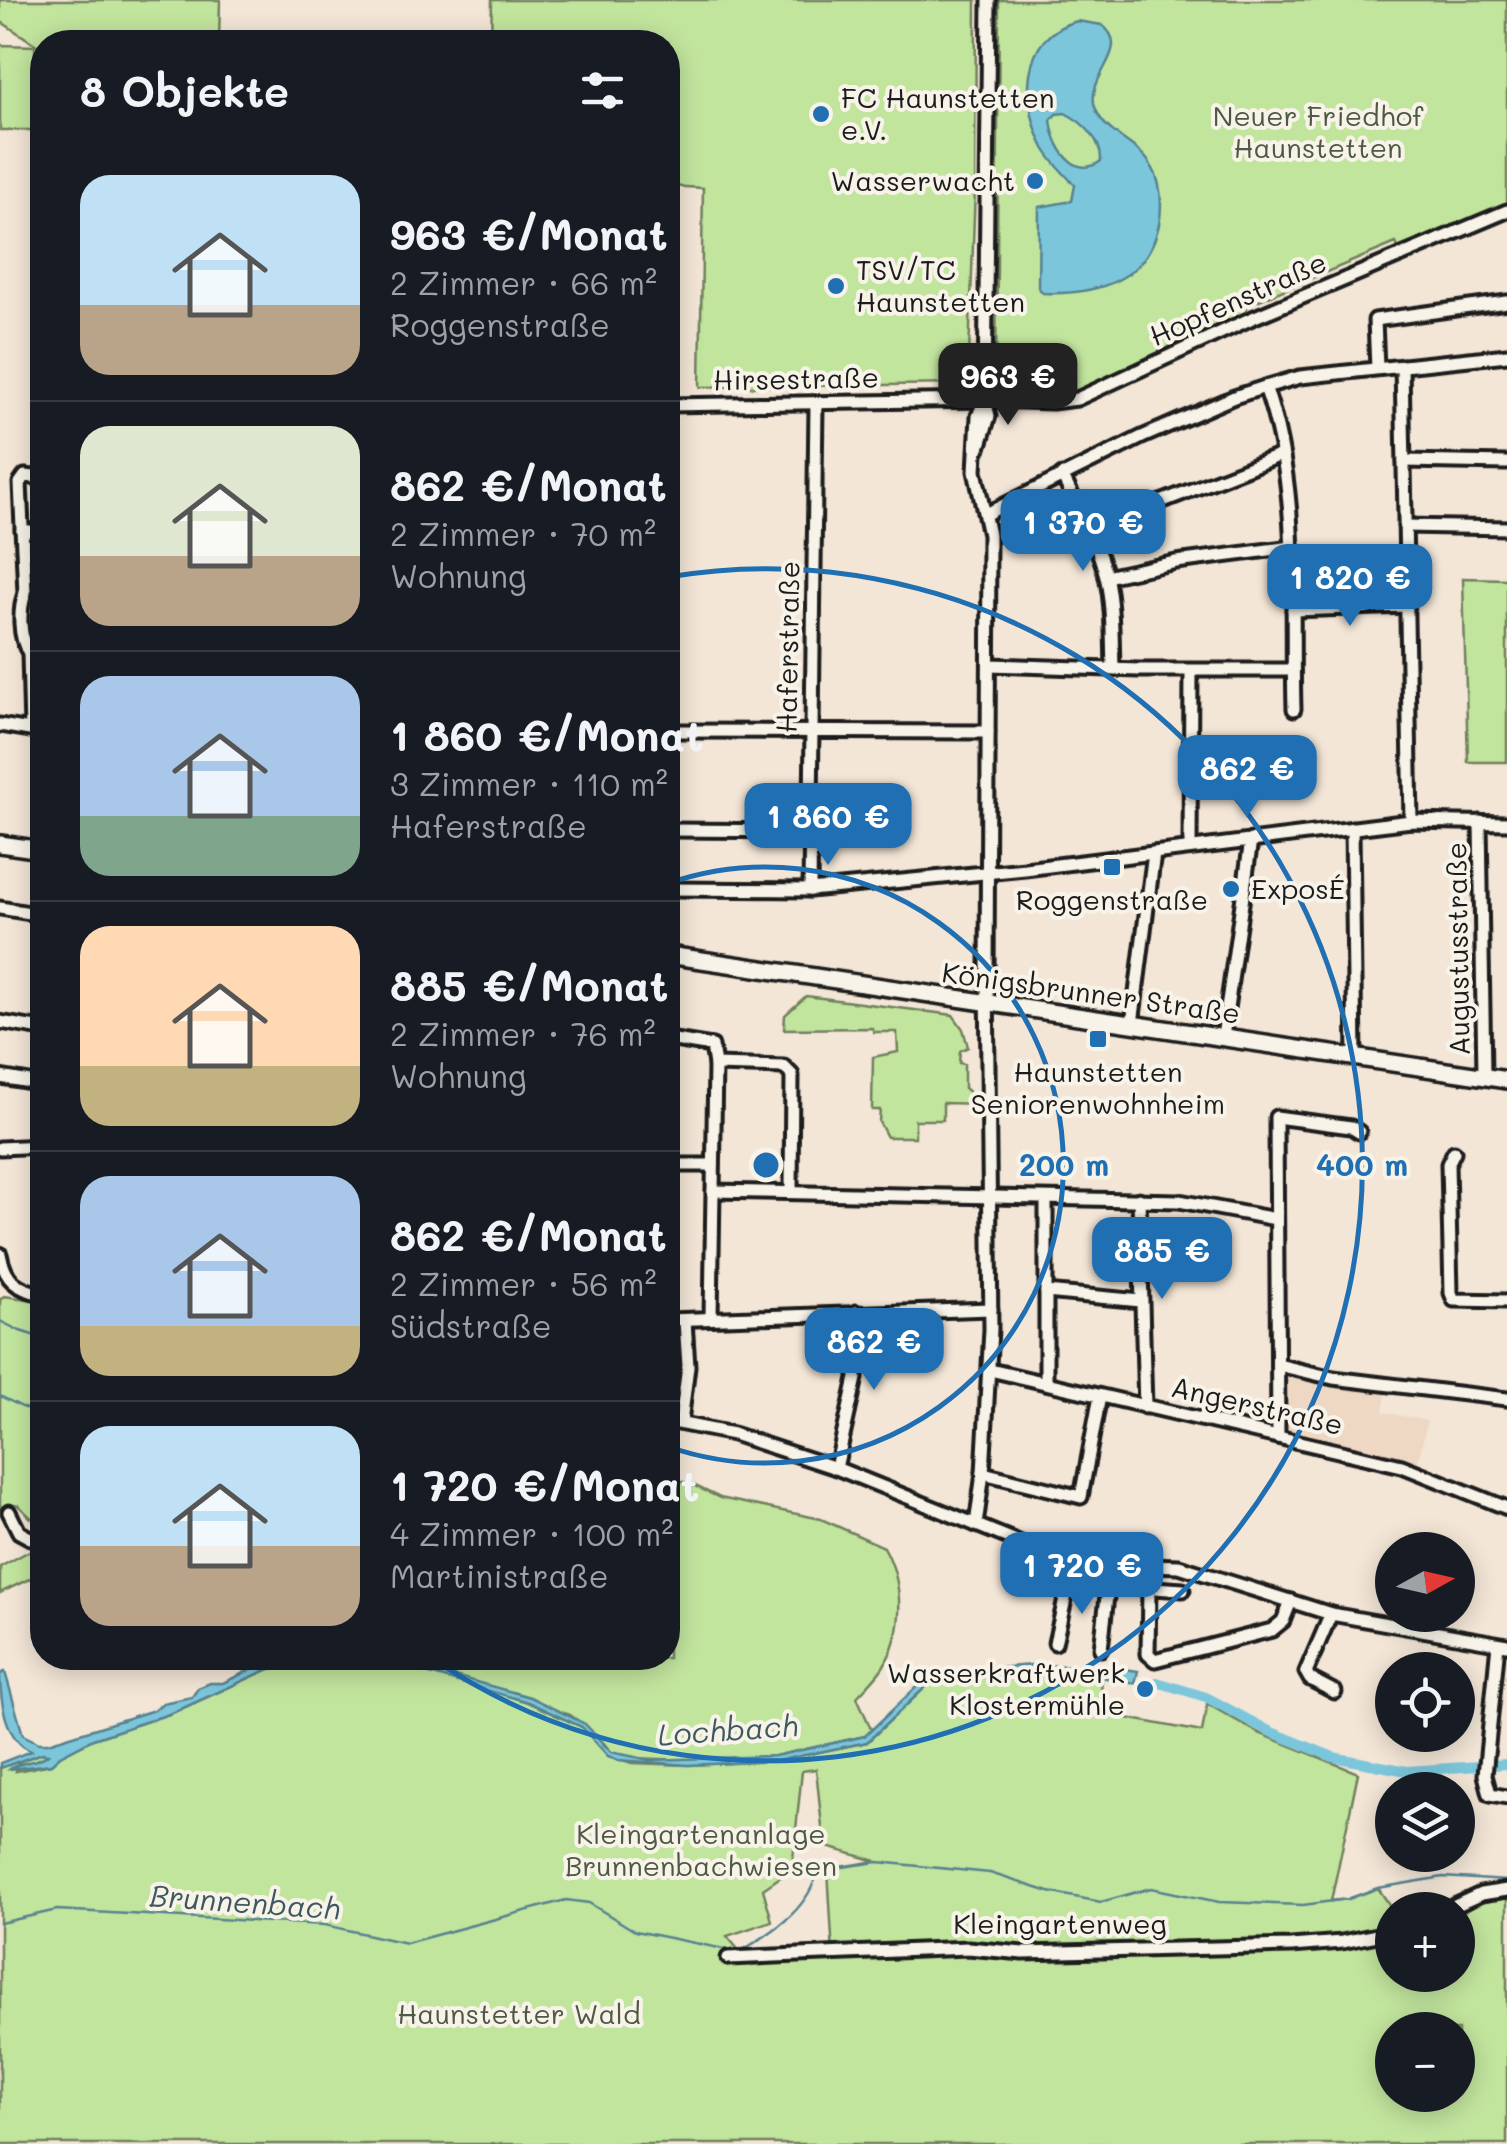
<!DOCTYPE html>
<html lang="de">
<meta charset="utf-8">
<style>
body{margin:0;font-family:Mali,sans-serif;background:#20242c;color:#f1f3f6;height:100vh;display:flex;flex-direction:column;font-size:38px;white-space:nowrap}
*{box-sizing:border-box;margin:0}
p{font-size:32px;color:#9ea1a6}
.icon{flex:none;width:55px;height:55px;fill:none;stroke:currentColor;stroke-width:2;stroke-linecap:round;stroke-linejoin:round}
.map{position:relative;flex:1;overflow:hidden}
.details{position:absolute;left:30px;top:30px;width:650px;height:1640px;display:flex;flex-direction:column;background:#171b24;border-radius:40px;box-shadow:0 5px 25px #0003}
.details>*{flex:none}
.needle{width:65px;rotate:82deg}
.controls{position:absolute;left:1375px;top:1532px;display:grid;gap:20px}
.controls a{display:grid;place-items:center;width:100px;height:100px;border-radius:50%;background:#171b24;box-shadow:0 5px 25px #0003;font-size:50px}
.price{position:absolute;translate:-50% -85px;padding:0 22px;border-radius:20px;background:#1f6fb2;color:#fff;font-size:32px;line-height:65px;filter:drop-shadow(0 2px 5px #0008)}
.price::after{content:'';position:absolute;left:50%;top:60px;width:30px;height:22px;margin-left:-15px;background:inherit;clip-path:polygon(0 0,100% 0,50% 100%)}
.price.on{background:#222;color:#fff}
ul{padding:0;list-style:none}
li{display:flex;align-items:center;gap:30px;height:250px;padding:0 50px}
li+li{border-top:2px solid #363941}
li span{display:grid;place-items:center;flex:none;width:280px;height:200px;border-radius:30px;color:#555}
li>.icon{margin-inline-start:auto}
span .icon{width:120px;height:120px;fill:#fffc;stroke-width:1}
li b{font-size:42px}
h2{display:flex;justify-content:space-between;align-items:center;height:120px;padding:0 50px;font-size:42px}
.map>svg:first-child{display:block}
.built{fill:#eed7c3}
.green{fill:#c2e59e;stroke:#6f805d;stroke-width:2.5;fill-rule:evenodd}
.water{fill:#7cc6dc;stroke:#56828f;stroke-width:2.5;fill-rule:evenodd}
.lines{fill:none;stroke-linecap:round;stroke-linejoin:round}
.stream{stroke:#56828f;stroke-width:2.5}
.canal{stroke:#7cc6dc;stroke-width:10}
.minor-casing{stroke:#1c1c1c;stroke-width:19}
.major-casing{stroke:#1c1c1c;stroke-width:22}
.minor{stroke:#f7f3e8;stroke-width:11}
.major{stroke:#f7f3e8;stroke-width:15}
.ring{fill:none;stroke:#1f6fb2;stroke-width:5}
.poi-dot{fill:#1f6fb2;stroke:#f7f3e8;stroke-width:4}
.labels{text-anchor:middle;stroke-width:8;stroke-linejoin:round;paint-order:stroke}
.poi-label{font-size:28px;fill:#1c1c1c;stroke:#f7f3e8;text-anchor:start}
.park-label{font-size:28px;fill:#4e5843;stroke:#f7f3e8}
.street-label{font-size:28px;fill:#1c1c1c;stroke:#f7f3e8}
.water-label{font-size:30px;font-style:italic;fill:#3e585f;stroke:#f7f3e8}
.centre{fill:#1f6fb2;stroke:#f7f3e8;stroke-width:5}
.ring-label{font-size:30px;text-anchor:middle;font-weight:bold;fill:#1f6fb2;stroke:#f7f3e8;stroke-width:8;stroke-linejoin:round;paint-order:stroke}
</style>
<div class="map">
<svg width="1507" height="2144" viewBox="0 0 1507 2144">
<rect width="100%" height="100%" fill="#f3e6d7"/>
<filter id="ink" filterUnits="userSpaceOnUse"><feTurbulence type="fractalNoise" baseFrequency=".01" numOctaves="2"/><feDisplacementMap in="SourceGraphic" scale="20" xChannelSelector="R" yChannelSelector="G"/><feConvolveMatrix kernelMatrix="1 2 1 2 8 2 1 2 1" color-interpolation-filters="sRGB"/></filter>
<g filter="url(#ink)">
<polygon class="built" points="1294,1374 1387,1390 1383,1412 1427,1421 1418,1462 1290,1433 1284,1424 1283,1381"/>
<g class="green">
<polygon points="0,0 220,0 219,42 42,42 42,294 38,46 0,21"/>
<polygon points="492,0 976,0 975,188 968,384 700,387 703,188 668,186 668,42 491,42"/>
<polygon points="999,0 1507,0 1507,211 1401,255 1396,243 1245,306 1248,315 1180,342 1073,393 1006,395 996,383"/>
<polygon points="0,45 35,46 34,130 0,130"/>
<polygon points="1463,578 1507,579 1507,762 1468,762"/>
<polygon points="806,996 953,1015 963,1029 968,1047 960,1051 959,1063 964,1064 964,1088 972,1095 982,1096 982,1104 943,1103 943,1120 915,1120 915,1137 887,1137 879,1122 880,1110 872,1110 873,1057 898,1052 897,1032 874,1032 872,1028 784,1029 785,1015"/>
<polygon points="4,1296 42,1301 42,1515 31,1518 18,1505 0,1508 0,1300"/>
<path d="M668,1480l21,3 31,15 101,21 63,28c20,36 21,84 -1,120 -7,11 -18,21 -26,30l15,34 -7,5 -90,20 -86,4 -58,-2 -20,-6 -14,-17 -27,-20 -180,-57h278z"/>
<polygon points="42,1544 42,1573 0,1593 0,1567"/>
<path d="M316,1658h58l147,41 61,28 26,29 24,7 56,2 88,-4 91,-19 65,-61 14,-3 85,-4 71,3 -2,36 102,19 5,-28 52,29 99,40 -27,128 17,-2 30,-11 15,22 -1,65h66v-65h-11l60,-19v253h-1507v-376l42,-15 7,1 -7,6 -24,4 -2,7 35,-7 9,-8 33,-17 79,-26 97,-44 36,-5zM816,1769l8,77 52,15 -48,8 5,86 -5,4 -76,7 -25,-30 45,-15 -9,-32 29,-20 10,-98zM1392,2030h66v65h-66z"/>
</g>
<g class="water">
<path d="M1077,21l25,4c32,24 -17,51 -7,82 9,29 43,34 57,60 9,15 10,35 8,52 -10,61 -62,76 -117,74l-5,-6 1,-80 33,-6 3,-16c-11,-11 -23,-23 -31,-37 -23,-44 -25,-113 33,-127zM1065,113c18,9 37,27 36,48 -27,20 -48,-16 -50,-41l5,-6z"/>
<path d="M294,1658h22l-19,8 -28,3 -97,44 -79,26 -33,17 -9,8 -41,5c11,-9 28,-5 38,-15l-6,-1 -42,15v-5l31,-12c-26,-11 -31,-52 -31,-77l5,-2 18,63 16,8h9l106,-33 9,-7 29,-6 6,-9 12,-5h13l31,-15z"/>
<polygon points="374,1658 390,1658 530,1697 585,1724 611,1752 650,1760 775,1756 865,1736 930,1674 1031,1665 1112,1667 1138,1671 1135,1683 1089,1675 946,1678 932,1681 867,1742 776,1761 688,1765 618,1760 608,1756 582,1727 528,1702"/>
</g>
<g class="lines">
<g class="stream">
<polyline points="0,1321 20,1331 42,1338"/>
<polyline points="0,1396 42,1417"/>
<polyline points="242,1658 264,1665"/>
<path d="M0,1923l57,-13 268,15 81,18 160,-43 23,3 46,28 104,21c30,-17 67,-41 77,-76l12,-7 50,-7 112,11 59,19 52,10 50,-14 68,14 84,3 45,-6 30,-11 65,-11 64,4"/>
</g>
<polyline class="canal" points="1157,1682 1206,1697 1269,1731 1333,1757 1407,1771 1507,1764"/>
<g class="minor-casing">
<g id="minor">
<polyline points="1402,366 1411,821"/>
<polyline points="1377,368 1375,320 1507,302"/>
<path d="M1265,387c36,99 26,218 29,322"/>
<polyline points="668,405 985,400 1052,402 1077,399 1250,319 1507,211"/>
<polyline points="979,448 989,416 985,400 989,0"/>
<polyline points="1404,461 1507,463"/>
<path d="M1062,475c16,33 35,66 44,101 7,30 6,63 7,94"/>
<polyline points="986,514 1142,437 1234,397 1265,387 1300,377 1507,355"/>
<polyline points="1405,526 1507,528"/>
<polyline points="22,530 42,533"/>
<polyline points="1089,530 1281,455"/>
<polyline points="1106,577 1176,562 1292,547"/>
<polyline points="1293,610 1407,606"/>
<polyline points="989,665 1139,670 1293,670"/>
<polyline points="0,725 42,732"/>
<path d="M31,730l-2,-77c-10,-16 -10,-42 -4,-60l-5,-110 5,-7 17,2"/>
<polyline points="668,731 988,732"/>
<polyline points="1480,822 1484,1075"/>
<polyline points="1352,828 1355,1057"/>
<polyline points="668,830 810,831"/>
<polyline points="1190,848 1191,671"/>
<polyline points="668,889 810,890 1025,869 1411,821 1507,823"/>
<polyline points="810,890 816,405"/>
<polyline points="0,908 42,915"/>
<polyline points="0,1022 42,1029"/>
<polyline points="1132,1024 1154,853"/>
<polyline points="1223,1037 1251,840"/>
<polyline points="668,1039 712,1046 715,1065 784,1067 792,1075 791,1191"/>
<polyline points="0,1077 42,1084"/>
<polyline points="0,1148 42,1146"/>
<polyline points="1454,1152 1448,1164 1451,1293 1454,1300 1507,1301"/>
<polyline points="668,1165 713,1165"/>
<polyline points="713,1191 1179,1201 1276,1219"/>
<polyline points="1046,1199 1046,1383"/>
<polyline points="1139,1199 1145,1407"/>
<path d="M0,1254c5,27 17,35 42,40"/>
<polyline points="1046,1292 1141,1301"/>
<polyline points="711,1317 715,1065"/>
<polyline points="668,1320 991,1309"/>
<polyline points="1278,1365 1333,1378 1507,1399"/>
<polyline points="990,1370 1402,1466 1507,1508"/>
<polyline points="668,1421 733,1434 836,1468 1048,1554 1087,1563 1179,1566 1331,1614 1507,1645"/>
<polyline points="681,1422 688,1366 685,1321"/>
<polyline points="1278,1437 1276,1117 1351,1127 1359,1132"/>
<polyline points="836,1468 856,1378 856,1312"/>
<polyline points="983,1473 1081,1497 1100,1396"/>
<polyline points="9,1512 19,1532 30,1538 42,1536"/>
<polyline points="976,1525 983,1473 991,1329 987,980 989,535 975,471 978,416 985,400"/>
<polyline points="1048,1554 1048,1564 1069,1582 1183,1590"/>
<polyline points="1149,1588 1148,1654 1155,1660 1272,1630 1283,1621 1291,1601"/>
<polyline points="1331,1614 1306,1672 1310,1679 1335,1692"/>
<polyline points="1055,1643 1069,1582"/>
<polyline points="1498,1644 1485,1775 1490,1794 1507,1797"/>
<polyline points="1101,1649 1108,1587"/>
<polyline points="1446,1910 1481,1894 1507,1890"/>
<polyline points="728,1958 968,1948 1023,1953 1291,1946 1342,1942 1392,1932"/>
</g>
</g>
<g class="major-casing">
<g id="major">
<polyline points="0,844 42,850"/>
<polyline points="668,955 1507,1080"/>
</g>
</g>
<use href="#minor" class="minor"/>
<use href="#major" class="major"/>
</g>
</g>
<g class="ring">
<path d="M669 883A298 298 0 1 1 669 1447"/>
<path d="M668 577A596 596 0 1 1 433 1659"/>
</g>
<g class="poi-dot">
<circle cx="821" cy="114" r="10"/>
<circle cx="1035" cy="181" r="10"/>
<circle cx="836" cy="286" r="10"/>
<rect x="1102" y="857" width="20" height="20" rx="5"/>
<circle cx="1231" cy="889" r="10"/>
<rect x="1088" y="1029" width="20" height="20" rx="5"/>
<circle cx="1145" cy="1689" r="10"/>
</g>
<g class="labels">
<g class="poi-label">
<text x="841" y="108">FC Haunstetten<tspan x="841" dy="32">e.V.</tspan></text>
<text x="1015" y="191" text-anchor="end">Wasserwacht</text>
<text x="856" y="280">TSV/TC<tspan x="856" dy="32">Haunstetten</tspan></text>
<text x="1251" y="899">ExposÉ</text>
<text x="1112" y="910" text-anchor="middle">Roggenstraße</text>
<text x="1098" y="1082" text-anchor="middle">Haunstetten<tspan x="1098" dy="32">Seniorenwohnheim</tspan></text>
<text x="1125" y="1683" text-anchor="end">Wasserkraftwerk<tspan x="1125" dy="32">Klostermühle</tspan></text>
</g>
<g class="park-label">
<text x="1318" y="126">Neuer Friedhof<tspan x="1318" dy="32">Haunstetten</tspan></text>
<text x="701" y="1844">Kleingartenanlage<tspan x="701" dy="32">Brunnenbachwiesen</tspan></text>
<text x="519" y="2024">Haunstetter Wald</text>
</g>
<g class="street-label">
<text transform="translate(1238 299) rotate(-24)" y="10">Hopfenstraße</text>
<text transform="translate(796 379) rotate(-1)" y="10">Hirsestraße</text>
<text transform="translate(788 647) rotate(-89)" y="10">Haferstraße</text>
<text transform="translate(1458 949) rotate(-91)" y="10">Augustusstraße</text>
<text transform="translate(1091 993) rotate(8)" y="10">Königsbrunner Straße</text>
<text transform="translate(1257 1406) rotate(13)" y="10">Angerstraße</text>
<text x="1060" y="1934">Kleingartenweg</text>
</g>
<g class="water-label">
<text transform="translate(728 1731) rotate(-4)" y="10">Lochbach</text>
<text transform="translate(245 1903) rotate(4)" y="10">Brunnenbach</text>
</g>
</g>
<circle cx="766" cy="1165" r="15" class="centre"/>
<g class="ring-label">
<text x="1064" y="1176">200 m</text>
<text x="1362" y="1176">400 m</text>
</g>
</svg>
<div class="controls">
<a><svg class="needle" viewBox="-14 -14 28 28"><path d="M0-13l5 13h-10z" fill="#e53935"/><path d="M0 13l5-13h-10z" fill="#9ea1a6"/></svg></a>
<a><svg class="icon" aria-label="locate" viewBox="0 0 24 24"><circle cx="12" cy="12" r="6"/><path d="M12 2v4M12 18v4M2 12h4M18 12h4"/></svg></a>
<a><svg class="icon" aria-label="layers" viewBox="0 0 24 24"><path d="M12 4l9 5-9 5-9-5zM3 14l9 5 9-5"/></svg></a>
<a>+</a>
<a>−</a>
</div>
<b class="price on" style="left:1008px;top:428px">963 €</b>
<b class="price" style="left:1083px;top:574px">1 370 €</b>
<b class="price" style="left:1350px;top:629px">1 820 €</b>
<b class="price" style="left:1247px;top:820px">862 €</b>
<b class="price" style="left:828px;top:868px">1 860 €</b>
<b class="price" style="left:1162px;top:1302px">885 €</b>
<b class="price" style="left:874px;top:1393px">862 €</b>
<b class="price" style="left:1082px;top:1617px">1 720 €</b>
<section class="details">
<h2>8 Objekte<svg class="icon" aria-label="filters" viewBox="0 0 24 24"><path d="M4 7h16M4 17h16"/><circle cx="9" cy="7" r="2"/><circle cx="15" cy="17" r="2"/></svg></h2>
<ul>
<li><span style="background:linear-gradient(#bfe0f5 65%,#b9a48a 0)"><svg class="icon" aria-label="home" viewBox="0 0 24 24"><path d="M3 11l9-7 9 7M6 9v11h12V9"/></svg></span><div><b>963 €/Monat</b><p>2 Zimmer · 66 m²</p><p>Roggenstraße</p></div></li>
<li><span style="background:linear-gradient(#dfe7d0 65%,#b9a48a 0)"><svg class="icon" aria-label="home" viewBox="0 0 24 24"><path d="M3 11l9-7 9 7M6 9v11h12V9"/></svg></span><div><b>862 €/Monat</b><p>2 Zimmer · 70 m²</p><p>Wohnung</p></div></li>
<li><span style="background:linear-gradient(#a9c7e8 70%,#7fa58c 0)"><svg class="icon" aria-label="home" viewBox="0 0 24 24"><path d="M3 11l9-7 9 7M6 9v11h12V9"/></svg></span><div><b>1 860 €/Monat</b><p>3 Zimmer · 110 m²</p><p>Haferstraße</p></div></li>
<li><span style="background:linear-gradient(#ffd9b3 70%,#c2b280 0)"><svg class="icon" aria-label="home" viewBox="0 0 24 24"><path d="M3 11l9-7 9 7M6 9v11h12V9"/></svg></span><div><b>885 €/Monat</b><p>2 Zimmer · 76 m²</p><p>Wohnung</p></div></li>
<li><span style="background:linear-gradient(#a9c7e8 75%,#c2b280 0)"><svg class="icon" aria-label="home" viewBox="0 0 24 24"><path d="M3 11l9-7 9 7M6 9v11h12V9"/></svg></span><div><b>862 €/Monat</b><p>2 Zimmer · 56 m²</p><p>Südstraße</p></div></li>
<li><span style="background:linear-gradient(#bfe0f5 60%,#b9a48a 0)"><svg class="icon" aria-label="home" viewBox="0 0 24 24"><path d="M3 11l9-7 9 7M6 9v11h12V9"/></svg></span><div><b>1 720 €/Monat</b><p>4 Zimmer · 100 m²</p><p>Martinistraße</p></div></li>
</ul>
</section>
</div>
